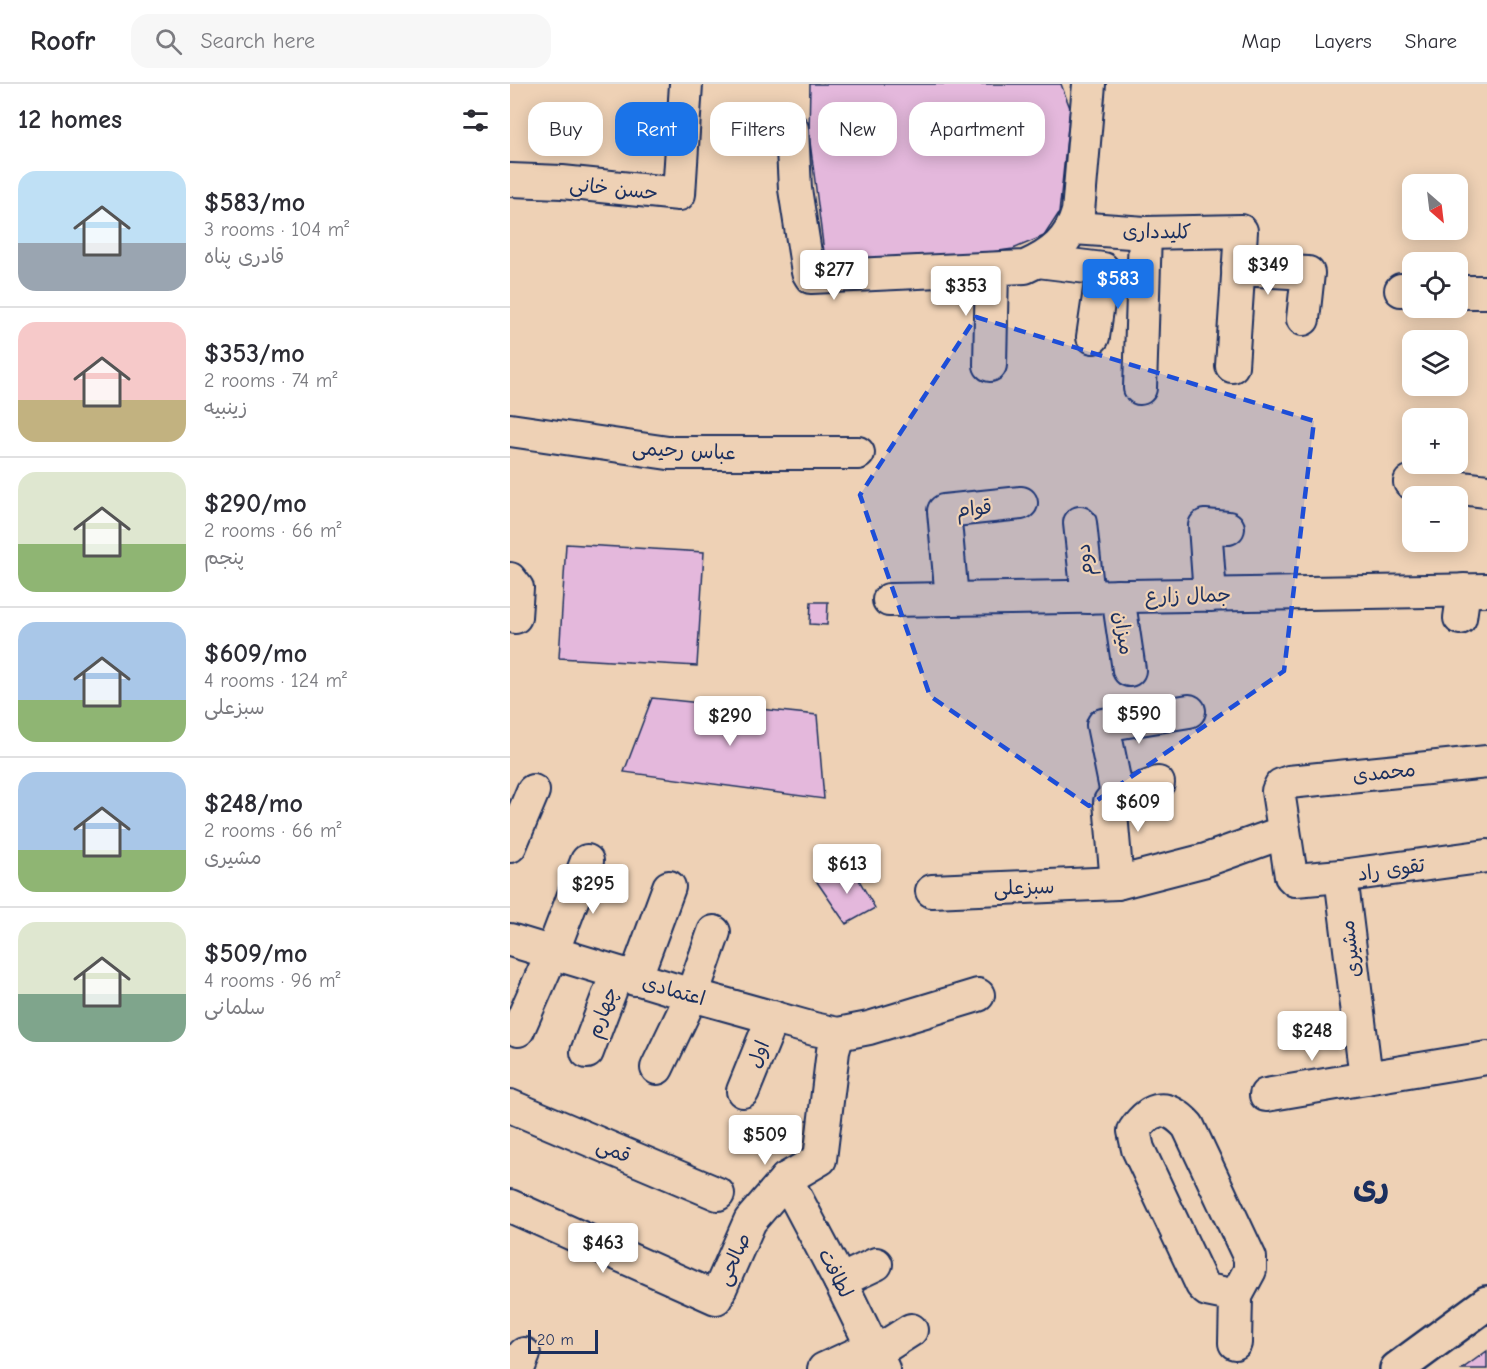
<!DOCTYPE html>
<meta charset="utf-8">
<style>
body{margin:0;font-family:"Comic Neue","Playpen Sans Arabic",sans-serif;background:#f7f7f7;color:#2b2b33;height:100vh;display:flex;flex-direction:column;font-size:22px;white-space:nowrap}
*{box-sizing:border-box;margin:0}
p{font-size:20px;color:#7c7c81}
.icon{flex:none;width:33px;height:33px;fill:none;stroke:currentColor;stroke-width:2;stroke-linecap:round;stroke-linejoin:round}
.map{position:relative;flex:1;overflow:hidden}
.details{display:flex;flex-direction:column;background:#fff;width:510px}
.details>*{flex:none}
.guide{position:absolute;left:18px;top:18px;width:570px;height:54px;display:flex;gap:12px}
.needle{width:39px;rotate:152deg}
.controls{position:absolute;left:892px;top:90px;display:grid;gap:12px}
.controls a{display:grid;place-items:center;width:66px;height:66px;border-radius:12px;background:#fff;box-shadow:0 3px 15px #0003;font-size:30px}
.scale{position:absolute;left:18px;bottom:15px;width:70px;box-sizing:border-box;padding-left:6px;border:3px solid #1b2f5e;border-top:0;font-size:16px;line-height:21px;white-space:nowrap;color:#1b2f5e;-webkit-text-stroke:4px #eed1b5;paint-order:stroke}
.price{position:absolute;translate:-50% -51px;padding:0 14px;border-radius:6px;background:#fff;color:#222;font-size:20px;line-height:39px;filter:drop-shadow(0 2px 3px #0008)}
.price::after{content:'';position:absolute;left:50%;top:36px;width:18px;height:14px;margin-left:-9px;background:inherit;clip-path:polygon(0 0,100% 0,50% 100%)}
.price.selected{background:#1a73e8;color:#fff}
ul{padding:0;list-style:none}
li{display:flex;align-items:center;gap:18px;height:150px;padding:0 18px}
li+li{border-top:2px solid #e1e1e2}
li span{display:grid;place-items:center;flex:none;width:168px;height:120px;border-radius:18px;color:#555}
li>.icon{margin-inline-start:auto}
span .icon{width:72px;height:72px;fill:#fffc;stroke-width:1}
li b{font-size:26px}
h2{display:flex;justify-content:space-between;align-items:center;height:72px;padding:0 18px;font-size:26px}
.pill{padding:0 21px;border-radius:18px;background:#fff;box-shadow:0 3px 15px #0003;font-size:21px;line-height:54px}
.pill.selected{background:#1a73e8;color:#fff}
header{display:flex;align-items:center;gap:36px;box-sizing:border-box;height:84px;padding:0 30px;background:#fff;border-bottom:2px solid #e1e1e2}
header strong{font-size:28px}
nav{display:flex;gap:33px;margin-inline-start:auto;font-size:21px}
.search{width:420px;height:54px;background:#f7f7f7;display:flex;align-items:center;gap:15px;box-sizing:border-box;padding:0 21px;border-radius:18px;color:#7c7c81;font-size:22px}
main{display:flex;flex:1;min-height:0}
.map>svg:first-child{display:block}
.building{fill:#e4b8dc;stroke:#1b2f5e;stroke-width:1.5}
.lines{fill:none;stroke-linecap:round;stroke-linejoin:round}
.minor-casing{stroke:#1b2f5e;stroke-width:36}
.major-casing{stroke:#1b2f5e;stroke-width:38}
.minor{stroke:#eed1b5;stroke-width:32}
.major{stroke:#eed1b5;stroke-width:33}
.marked{fill:#1d4ed8;fill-opacity:0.2;stroke:#1d4ed8;stroke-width:4.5;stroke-dasharray:12 8;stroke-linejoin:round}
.labels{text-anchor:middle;stroke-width:4.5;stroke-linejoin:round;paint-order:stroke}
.street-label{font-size:20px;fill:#1b2f5e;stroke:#eed1b5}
.town-label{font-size:32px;font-weight:bold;fill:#1b2f5e;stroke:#eed1b5}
</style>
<header>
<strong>Roofr</strong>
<div class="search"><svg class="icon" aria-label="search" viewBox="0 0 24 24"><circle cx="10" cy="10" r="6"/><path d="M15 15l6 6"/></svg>Search here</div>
<nav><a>Map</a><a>Layers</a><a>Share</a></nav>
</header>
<main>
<section class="details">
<h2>12 homes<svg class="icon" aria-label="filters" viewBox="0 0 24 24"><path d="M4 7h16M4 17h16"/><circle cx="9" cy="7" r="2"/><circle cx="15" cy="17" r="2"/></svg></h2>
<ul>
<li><span style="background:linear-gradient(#bfe0f5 60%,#9aa5b1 0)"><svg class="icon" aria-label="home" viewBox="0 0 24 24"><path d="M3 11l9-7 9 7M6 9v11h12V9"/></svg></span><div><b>$583/mo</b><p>3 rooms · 104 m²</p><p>قادری پناه</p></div></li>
<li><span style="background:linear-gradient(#f6c9c9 65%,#c2b280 0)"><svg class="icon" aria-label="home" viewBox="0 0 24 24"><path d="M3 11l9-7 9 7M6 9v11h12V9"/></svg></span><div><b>$353/mo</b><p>2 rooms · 74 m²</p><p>زینبیه</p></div></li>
<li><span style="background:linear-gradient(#dfe7d0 60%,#8fb573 0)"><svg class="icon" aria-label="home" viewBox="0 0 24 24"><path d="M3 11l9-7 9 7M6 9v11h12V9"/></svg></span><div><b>$290/mo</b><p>2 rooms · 66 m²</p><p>پنجم</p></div></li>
<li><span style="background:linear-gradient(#a9c7e8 65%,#8fb573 0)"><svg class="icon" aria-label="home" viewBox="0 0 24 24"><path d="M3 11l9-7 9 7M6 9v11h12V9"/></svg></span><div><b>$609/mo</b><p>4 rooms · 124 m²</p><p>سبزعلی</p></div></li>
<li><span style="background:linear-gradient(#a9c7e8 65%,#8fb573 0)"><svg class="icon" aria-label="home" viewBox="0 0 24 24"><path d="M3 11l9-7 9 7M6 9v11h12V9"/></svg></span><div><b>$248/mo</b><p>2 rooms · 66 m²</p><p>مشیری</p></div></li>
<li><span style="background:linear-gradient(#dfe7d0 60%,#7fa58c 0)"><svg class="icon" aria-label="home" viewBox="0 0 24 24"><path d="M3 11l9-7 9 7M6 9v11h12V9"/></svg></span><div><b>$509/mo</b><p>4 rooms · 96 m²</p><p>سلمانی</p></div></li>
</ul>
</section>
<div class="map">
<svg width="977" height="1285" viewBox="0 0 977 1285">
<rect width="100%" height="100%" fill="#eed1b5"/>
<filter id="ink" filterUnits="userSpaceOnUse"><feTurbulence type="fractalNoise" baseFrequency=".0167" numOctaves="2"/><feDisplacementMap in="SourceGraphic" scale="12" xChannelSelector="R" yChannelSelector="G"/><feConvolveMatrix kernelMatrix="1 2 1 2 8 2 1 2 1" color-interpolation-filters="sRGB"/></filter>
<g filter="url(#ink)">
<g class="building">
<polygon points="300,0 551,0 560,24 549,129 534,152 503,165 362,185 316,184 299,50"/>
<polygon points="56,460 194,468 187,582 49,574"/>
<polygon points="301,518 318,518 317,541 300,540"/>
<polygon points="142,614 307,631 314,715 114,688"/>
<polygon points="341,782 365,824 336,840 307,798"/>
<polygon points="977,1267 977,1285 952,1285"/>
</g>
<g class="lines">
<g class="minor-casing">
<g id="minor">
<path d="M282,45l3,60 13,83 3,5 214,-10c27,-12 45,-26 53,-55l11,-128"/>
<polyline points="0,96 52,98 169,110 176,0"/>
<polyline points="564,144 635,149 731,147 722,282"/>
<polyline points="528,177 593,185 583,253"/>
<polyline points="728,185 798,189 793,235"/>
<polyline points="891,206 903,206"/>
<polyline points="948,208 977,208"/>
<polyline points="480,281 482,185"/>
<polyline points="630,304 635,149"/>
<polyline points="0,346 158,369 348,369"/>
<polyline points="900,398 977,407"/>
<polyline points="570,439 578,513"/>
<polyline points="0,495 7,504 5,533"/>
<polyline points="700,511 695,442 718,444"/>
<polyline points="608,512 619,586"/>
<polyline points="442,515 434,427 511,419"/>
<polyline points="379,516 977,506"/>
<polyline points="950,534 954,506"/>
<polyline points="977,678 779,698 771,701 768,707 781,792 785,796 831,792 977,772"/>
<polyline points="608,715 593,641 679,627"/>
<polyline points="0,762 23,707"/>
<polyline points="831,792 856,994 977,974"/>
<polyline points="607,799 600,718 648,699"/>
<polyline points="422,807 607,799 696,776 774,748"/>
<polyline points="0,856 182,911 304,945 328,950 359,944 468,911"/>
<polyline points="125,895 159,803"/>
<polyline points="8,946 42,869 77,777"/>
<polyline points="77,968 107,889"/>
<polyline points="147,984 182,911 204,848"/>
<polyline points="233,1007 263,933"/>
<polyline points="756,1011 856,994"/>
<polyline points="0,1022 208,1110"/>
<polyline points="276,1095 330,1197 373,1285"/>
<polyline points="0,1122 206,1214 240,1137 276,1095 310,1075 323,967 328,950"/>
<polyline points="330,1197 366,1180"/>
<path d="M725,1259l1,-47 14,-26v-12l-62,-132c-21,-23 -37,-20 -54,5l4,18 64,136 5,5 29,6"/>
<polyline points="365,1269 401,1246"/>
<polyline points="8,1285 14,1270"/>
<polyline points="314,1285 362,1263"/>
</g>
</g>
<g class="major-casing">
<polyline id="major" points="887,1285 977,1219"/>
</g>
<use href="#minor" class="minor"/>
<use href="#major" class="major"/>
</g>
</g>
<path class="marked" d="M466,233l338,104 -30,250 -195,135 -159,-110 -70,-201z"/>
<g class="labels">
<g class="street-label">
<text transform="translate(104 104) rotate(6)" y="7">حسن خانی</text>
<text transform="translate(647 147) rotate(1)" y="7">کلیدداری</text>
<text transform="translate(174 366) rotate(3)" y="7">عباس رحیمی</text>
<text transform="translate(464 424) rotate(-6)" y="7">قوام</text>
<text transform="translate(574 476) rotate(-96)" y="7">دوم</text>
<text transform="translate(678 511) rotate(-1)" y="7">جمال زارع</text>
<text transform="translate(614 549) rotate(81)" y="7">میزان</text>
<text transform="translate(874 688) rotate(-6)" y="7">محمدی</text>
<text transform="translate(881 785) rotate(-8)" y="7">تقوی راد</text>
<text transform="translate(514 803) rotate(-2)" y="7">سبزعلی</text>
<text transform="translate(840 865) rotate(-97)" y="7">مشیری</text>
<text transform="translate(164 906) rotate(16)" y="7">اعتمادی</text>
<text transform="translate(92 928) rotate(-69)" y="7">چهارم</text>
<text transform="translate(248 970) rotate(-68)" y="7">اول</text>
<text transform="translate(104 1066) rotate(23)" y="7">قمی</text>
<text transform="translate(223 1175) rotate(-66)" y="7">صالحی</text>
<text transform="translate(326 1189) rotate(63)" y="7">لطافت</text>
</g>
<g class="town-label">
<text x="861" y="1113">ری</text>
</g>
</g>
</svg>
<div class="controls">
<a><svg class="needle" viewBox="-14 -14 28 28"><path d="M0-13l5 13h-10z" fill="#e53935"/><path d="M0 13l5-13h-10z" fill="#7c7c81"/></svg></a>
<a><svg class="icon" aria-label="locate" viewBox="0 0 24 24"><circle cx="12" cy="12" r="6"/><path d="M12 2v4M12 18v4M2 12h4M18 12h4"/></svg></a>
<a><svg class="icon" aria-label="layers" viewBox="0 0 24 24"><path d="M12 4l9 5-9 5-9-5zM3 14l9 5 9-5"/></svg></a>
<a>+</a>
<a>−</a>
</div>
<div class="scale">20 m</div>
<b class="price" style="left:758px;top:212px">$349</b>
<b class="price" style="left:324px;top:217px">$277</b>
<b class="price selected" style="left:608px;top:226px">$583</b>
<b class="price" style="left:456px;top:233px">$353</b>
<b class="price" style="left:629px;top:661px">$590</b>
<b class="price" style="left:220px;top:663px">$290</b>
<b class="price" style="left:628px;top:749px">$609</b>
<b class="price" style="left:337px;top:811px">$613</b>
<b class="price" style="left:83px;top:831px">$295</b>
<b class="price" style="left:802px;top:978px">$248</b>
<b class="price" style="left:255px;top:1082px">$509</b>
<b class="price" style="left:93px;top:1190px">$463</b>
<div class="guide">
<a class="pill">Buy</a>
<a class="pill selected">Rent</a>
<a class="pill">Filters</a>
<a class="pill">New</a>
<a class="pill">Apartment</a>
</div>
</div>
</main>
